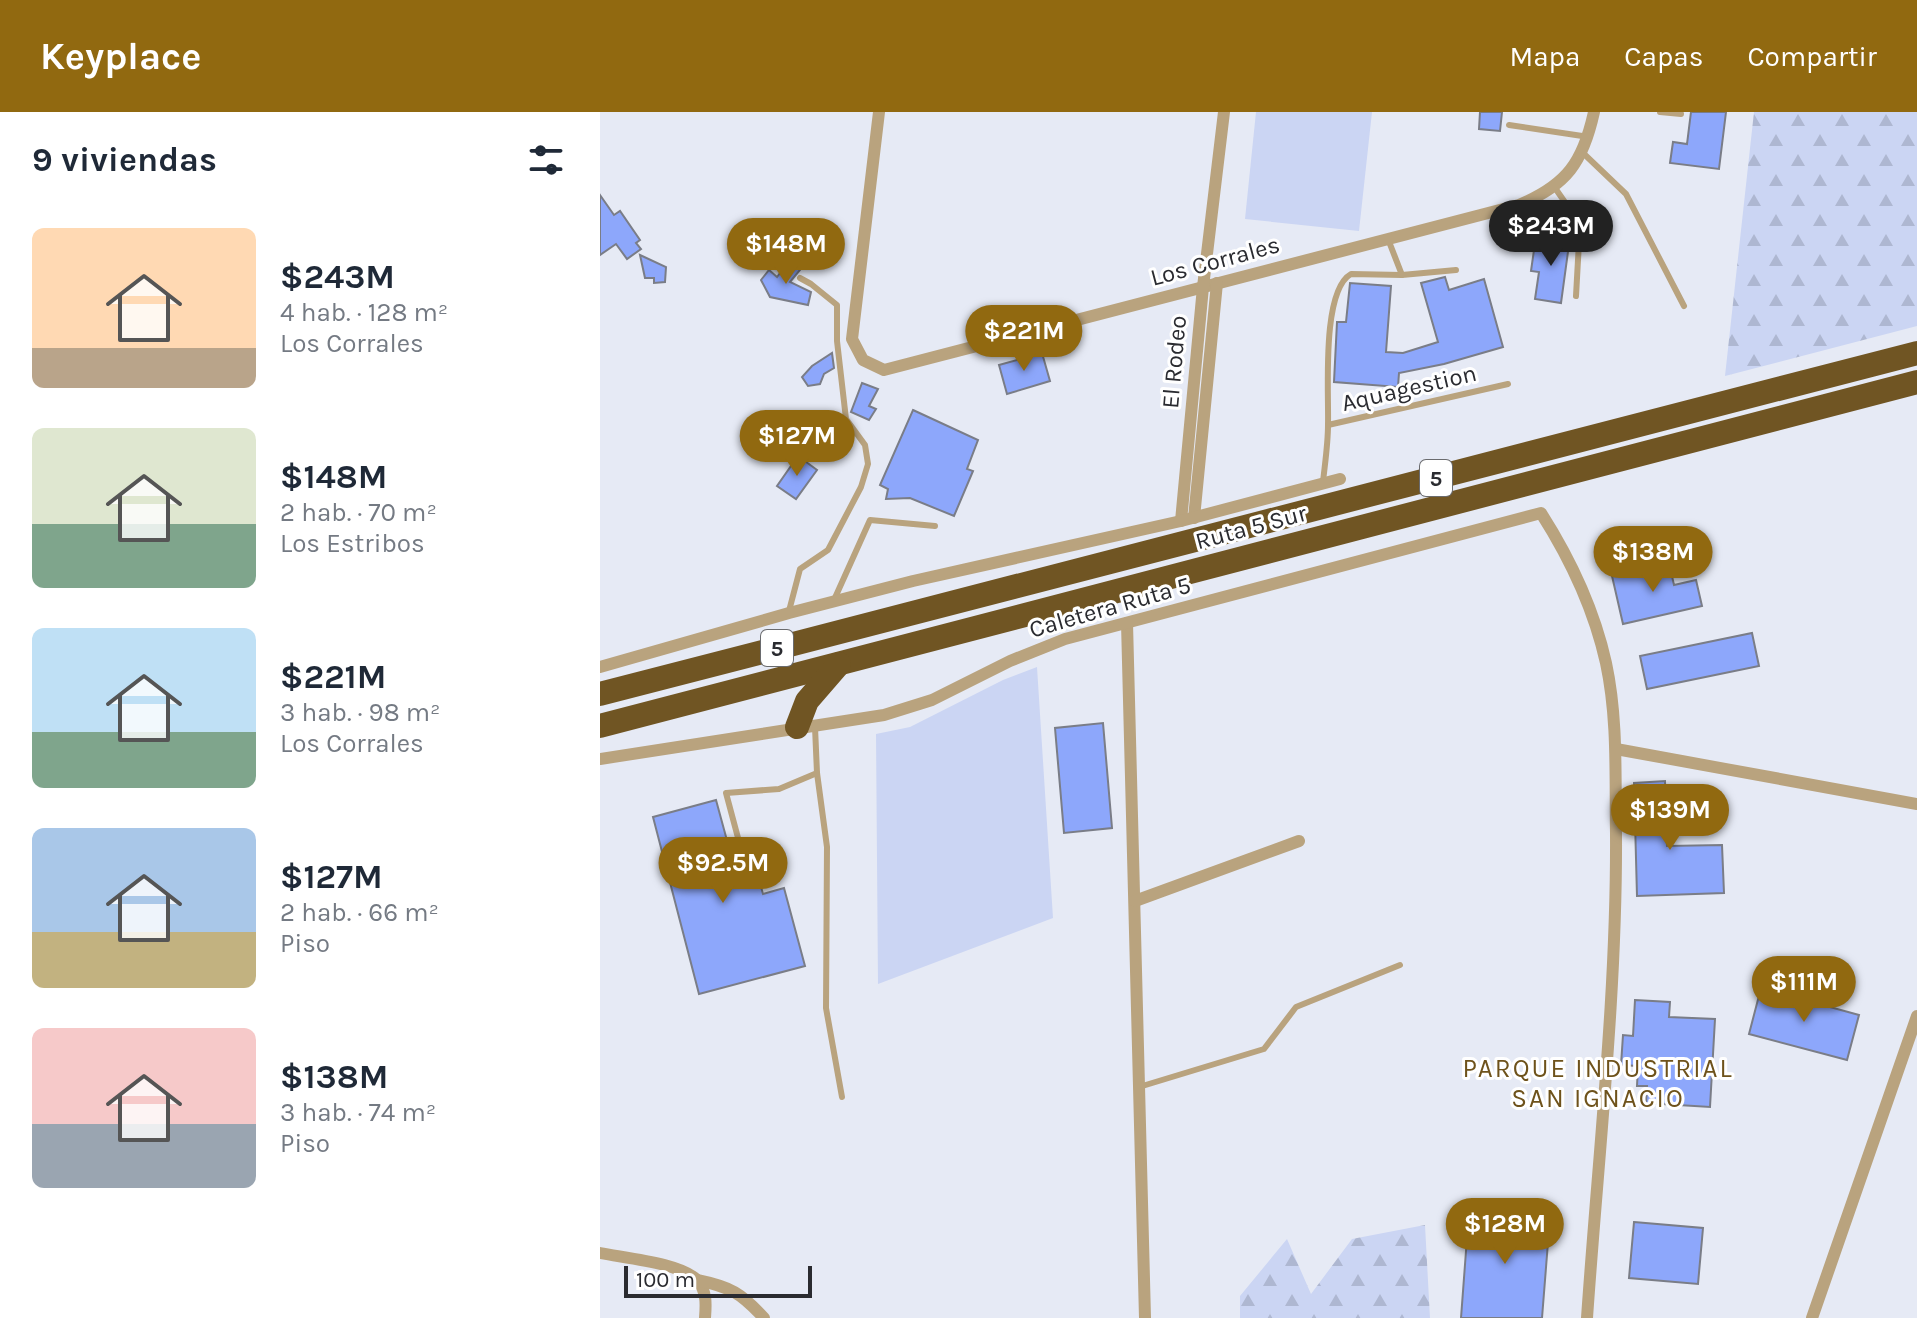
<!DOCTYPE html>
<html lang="es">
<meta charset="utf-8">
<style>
body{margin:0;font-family:Karla,sans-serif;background:#f6f6f7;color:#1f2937;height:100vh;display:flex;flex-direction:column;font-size:30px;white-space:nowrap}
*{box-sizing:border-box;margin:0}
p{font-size:26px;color:#747a83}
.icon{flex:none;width:44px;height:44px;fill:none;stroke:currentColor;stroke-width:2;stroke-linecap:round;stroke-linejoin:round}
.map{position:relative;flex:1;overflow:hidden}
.drawer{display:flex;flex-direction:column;background:#fff;width:600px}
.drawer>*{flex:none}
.scale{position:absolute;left:24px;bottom:20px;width:188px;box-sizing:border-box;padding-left:8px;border:4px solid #2a2b30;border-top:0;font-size:22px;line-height:28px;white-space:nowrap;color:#2a2b30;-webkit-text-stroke:6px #fff;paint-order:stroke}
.price{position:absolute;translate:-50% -68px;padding:0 18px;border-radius:28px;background:#916910;color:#fff;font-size:26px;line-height:52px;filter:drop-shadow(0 2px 4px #0008)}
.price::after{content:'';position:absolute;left:50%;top:48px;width:24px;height:18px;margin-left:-12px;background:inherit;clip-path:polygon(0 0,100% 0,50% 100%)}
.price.selected{background:#222;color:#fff}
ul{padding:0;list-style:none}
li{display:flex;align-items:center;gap:24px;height:200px;padding:0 32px}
li span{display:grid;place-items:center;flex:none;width:224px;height:160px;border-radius:12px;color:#555}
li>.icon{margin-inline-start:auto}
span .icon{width:96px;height:96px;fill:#fffc;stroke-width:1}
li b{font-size:34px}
h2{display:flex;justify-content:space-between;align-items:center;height:96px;padding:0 32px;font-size:34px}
header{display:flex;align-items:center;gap:48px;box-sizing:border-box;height:112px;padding:0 40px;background:#916910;color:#fff}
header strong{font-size:38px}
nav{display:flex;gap:44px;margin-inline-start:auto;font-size:28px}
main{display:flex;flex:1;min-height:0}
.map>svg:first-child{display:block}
.forest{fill:url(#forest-firs)}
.pitch{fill:#cbd5f3}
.building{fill:#8da7fb;stroke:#7a7d87;stroke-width:2}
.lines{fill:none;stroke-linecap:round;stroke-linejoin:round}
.lane{stroke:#b9a37e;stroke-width:6}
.street{stroke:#b9a37e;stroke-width:12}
.highway{stroke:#705523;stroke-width:24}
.labels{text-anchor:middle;stroke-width:6;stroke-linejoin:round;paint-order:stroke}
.shield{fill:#fff;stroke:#6a6b6e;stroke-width:2}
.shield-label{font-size:22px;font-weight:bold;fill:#2a2b30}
.street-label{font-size:24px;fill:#2a2b30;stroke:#fff}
.neighbourhood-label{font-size:26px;letter-spacing:2px;fill:#6e521b;stroke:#fff}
</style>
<header>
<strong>Keyplace</strong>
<nav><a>Mapa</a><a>Capas</a><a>Compartir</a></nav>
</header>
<main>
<section class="drawer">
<h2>9 viviendas<svg class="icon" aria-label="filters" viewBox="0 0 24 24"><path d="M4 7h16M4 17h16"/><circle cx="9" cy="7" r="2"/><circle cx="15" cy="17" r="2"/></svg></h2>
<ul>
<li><span style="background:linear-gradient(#ffd9b3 75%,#b9a48a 0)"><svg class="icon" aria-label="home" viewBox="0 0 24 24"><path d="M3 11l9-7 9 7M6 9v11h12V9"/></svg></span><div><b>$243M</b><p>4 hab. · 128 m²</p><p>Los Corrales</p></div></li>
<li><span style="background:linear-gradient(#dfe7d0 60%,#7fa58c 0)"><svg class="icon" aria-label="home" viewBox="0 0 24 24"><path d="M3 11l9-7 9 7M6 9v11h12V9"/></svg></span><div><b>$148M</b><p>2 hab. · 70 m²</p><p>Los Estribos</p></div></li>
<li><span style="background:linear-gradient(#bfe0f5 65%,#7fa58c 0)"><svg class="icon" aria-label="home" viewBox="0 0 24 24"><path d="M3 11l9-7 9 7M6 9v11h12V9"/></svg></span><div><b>$221M</b><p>3 hab. · 98 m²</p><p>Los Corrales</p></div></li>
<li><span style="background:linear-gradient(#a9c7e8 65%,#c2b280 0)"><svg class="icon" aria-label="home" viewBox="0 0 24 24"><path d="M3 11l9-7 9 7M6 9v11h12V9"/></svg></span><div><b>$127M</b><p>2 hab. · 66 m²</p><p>Piso</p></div></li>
<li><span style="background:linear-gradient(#f6c9c9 60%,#9aa5b1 0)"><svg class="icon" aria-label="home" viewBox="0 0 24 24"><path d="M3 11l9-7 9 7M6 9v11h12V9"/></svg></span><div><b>$138M</b><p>3 hab. · 74 m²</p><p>Piso</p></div></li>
</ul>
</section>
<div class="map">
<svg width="1317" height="1206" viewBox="0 0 1317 1206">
<defs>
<pattern id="forest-firs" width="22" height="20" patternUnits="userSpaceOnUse" patternTransform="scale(2)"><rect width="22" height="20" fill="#cbd5f3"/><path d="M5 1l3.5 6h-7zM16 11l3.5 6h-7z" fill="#aeb7d1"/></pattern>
</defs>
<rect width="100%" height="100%" fill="#e6eaf5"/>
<g class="forest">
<polygon points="1154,0 1317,0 1317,214 1125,264"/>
<polygon points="825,1113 830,1206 640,1206 640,1184 687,1127 711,1182 752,1127"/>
</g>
<g class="pitch">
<polygon points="656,0 772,0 759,119 645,107"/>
<polygon points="437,555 453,806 278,872 276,622 310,615 403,568"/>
</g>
<g class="building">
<polygon points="880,0 902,0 900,19 879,17"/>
<polygon points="1091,0 1126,0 1119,57 1070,51 1073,30 1087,32"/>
<polygon points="0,83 14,103 20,99 40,128 36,131 41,137 27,147 16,132 0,143"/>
<polygon points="946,122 970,125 961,191 935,187 939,160 931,159 934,138 944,139"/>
<polygon points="40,143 66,155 65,170 54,171 54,166 45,166"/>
<polygon points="189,149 200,158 190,170 211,180 208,193 170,185 161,168 169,158 177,165"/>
<polygon points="845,165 849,178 884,167 903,235 844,252 799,261 798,275 734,270 737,210 746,210 750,171 791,174 786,240 803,241 838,230 821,171"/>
<polygon points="232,241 234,256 224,262 220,272 208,274 202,265 212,254"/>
<polygon points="442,241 450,269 407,282 399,253"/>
<polygon points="262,271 278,277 269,294 276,297 269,308 251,300"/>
<polygon points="313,298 378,328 367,357 373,359 354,404 310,386 286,387 288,377 280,373"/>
<polygon points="198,344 217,358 196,387 177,374"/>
<polygon points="1069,451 1074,473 1096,468 1102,494 1023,512 1012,464"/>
<polygon points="1152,521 1159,554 1047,577 1040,544"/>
<polygon points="503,611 512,716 464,721 455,616"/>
<polygon points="1065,669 1067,734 1122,733 1124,781 1037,784 1034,671"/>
<polygon points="116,688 138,769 158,764 163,782 184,776 205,854 99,882 53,705"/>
<polygon points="1161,876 1259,903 1247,948 1149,922"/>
<polygon points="1035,888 1070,890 1069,905 1115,907 1110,995 1046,991 1047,974 1037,974 1038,954 1021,953 1023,923 1033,924"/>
<polygon points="869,1099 950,1105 942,1206 861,1206"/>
<polygon points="1034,1110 1103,1116 1098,1172 1029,1166"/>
</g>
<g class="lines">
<g class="lane">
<polyline points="1060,0 1081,2"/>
<polyline points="909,13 989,25"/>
<polyline points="983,41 1026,82 1084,194"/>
<polyline points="953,73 980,112 976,184"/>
<polyline points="788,127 802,163"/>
<polyline points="728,313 908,272"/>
<path d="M723,370c2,-19 5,-38 5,-57 1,-31 -7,-134 23,-151l51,1 54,-5"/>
<polyline points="234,488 270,408 335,414"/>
<polyline points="189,499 200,457 228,438 261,375 268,352 265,333 246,307 237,229 237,193 211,172 200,166"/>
<polyline points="215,615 217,661 227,735 226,896 242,985"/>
<polyline points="145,752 126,681 179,677 217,661"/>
<polyline points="539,975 664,937 696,895 800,853"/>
</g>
<g class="street">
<path d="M279,0l-27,227 11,21 21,10 635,-165c48,-20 64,-43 75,-93"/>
<polyline points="594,406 617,171"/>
<polyline points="581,409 603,175 624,0"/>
<polyline points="527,511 545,1206"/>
<polyline points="0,555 189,501 313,469 581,409 740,367"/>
<polyline points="1016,637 1317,692"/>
<path d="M0,647l284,-44 48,-15 78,-39 55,-22 476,-126c30,47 53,96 65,150 12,56 9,113 10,170 1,160 -18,325 -29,485"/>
<polyline points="535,789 699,729"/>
<path d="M0,1141c24,5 82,10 98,28 9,11 8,24 7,37"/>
<path d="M97,1168c34,7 44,13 67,38"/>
<polyline points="1212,1206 1317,904"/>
</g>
<g class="highway">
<polyline points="0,582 1317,241"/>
<polyline points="0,614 1317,270"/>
<polyline points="197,615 207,589 239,552"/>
</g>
</g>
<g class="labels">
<g class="shield">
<rect x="820" y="348" width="32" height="36" rx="6"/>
<rect x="161" y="518" width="32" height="36" rx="6"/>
</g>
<g class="shield-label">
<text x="836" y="374">5</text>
<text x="177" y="544">5</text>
</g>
<g class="street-label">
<text transform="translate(615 149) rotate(-15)" y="8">Los Corrales</text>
<text transform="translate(574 250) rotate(-85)" y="8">El Rodeo</text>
<text transform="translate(809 276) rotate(-13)" y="8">Aquagestion</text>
<text transform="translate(651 415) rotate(-15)" y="8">Ruta 5 Sur</text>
<text transform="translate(510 495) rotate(-16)" y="8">Caletera Ruta 5</text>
</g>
<g class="neighbourhood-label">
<text x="998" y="965">PARQUE INDUSTRIAL<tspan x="998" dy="30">SAN IGNACIO</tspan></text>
</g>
</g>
</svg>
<div class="scale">100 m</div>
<b class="price selected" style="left:951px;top:156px">$243M</b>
<b class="price" style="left:186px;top:174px">$148M</b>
<b class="price" style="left:424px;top:261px">$221M</b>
<b class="price" style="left:197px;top:366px">$127M</b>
<b class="price" style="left:1053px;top:482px">$138M</b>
<b class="price" style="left:1070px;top:740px">$139M</b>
<b class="price" style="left:123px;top:793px">$92.5M</b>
<b class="price" style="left:1204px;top:912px">$111M</b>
<b class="price" style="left:905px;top:1154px">$128M</b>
</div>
</main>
